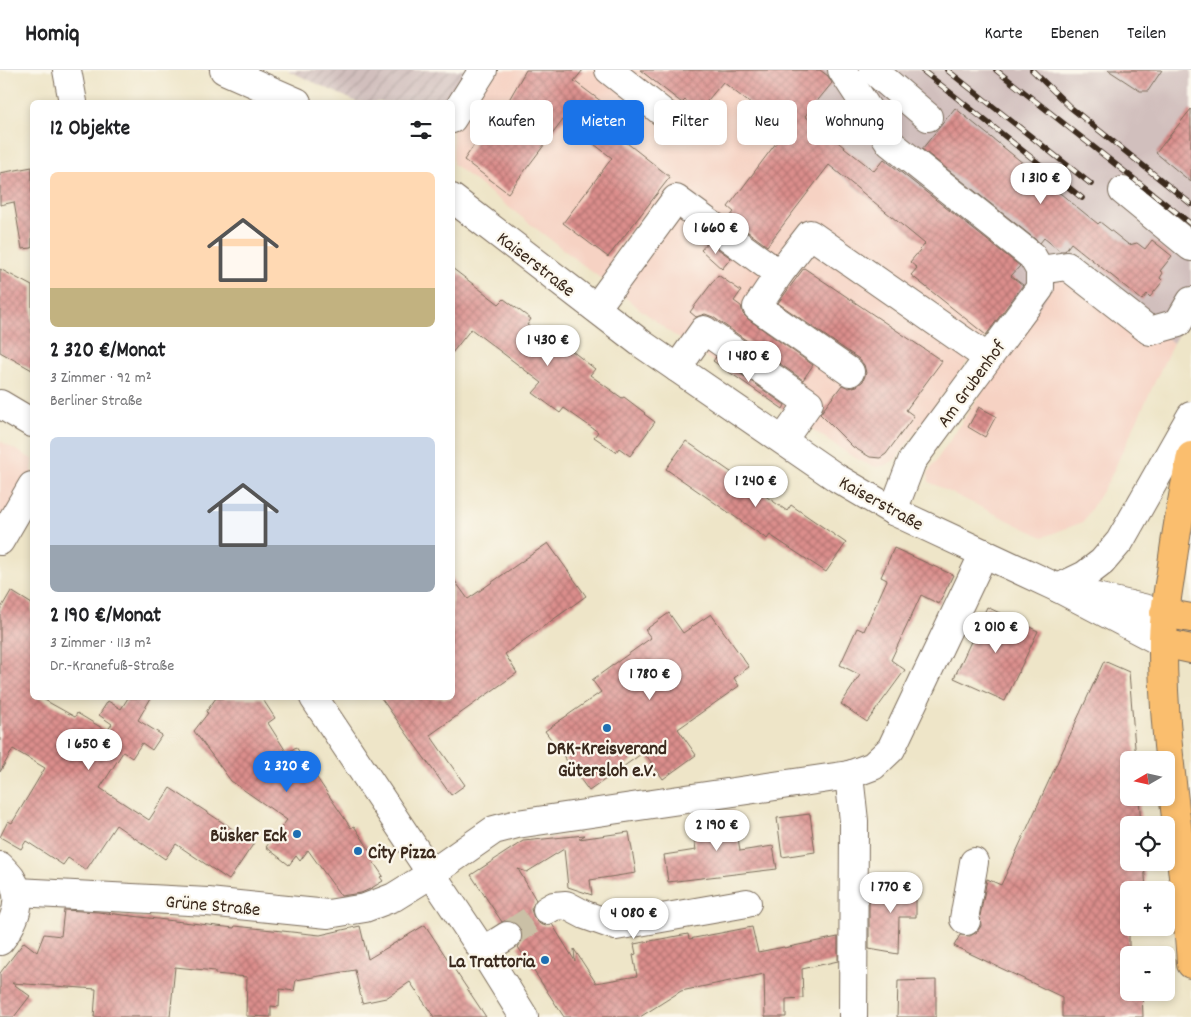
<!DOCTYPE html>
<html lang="de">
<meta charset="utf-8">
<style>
body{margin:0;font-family:Dekko,sans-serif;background:#f6f6f6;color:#202124;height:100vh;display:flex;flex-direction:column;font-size:19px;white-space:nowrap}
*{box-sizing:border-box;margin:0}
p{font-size:16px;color:#757577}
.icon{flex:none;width:28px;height:28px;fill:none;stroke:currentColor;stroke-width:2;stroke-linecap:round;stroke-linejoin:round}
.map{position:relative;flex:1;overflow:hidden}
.sheet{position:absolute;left:30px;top:30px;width:425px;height:600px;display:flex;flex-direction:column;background:#fff;border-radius:8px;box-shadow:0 2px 8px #0003}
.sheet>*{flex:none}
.guide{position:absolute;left:470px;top:30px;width:475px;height:45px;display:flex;gap:10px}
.needle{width:32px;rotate:261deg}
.tools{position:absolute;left:1120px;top:681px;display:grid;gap:10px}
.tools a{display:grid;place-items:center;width:55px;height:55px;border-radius:8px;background:#fff;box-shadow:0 2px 8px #0003;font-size:25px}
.price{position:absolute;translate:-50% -42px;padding:0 11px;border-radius:18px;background:#fff;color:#222;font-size:16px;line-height:32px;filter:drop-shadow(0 1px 2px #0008)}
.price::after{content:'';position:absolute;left:50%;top:30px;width:15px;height:11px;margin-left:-8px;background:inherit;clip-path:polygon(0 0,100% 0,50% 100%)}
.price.active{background:#1a73e8;color:#fff}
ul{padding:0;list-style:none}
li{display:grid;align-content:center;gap:10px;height:265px;padding:0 20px}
li span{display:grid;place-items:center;height:155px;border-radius:8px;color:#555}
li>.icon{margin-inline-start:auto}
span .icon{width:90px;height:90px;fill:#fffc;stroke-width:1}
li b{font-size:21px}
h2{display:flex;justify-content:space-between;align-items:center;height:60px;padding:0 20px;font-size:21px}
.pill{padding:0 18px;border-radius:8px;background:#fff;box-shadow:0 2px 8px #0003;font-size:18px;line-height:45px}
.pill.active{background:#1a73e8;color:#fff}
header{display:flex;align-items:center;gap:30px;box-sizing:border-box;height:70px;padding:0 25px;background:#fff;border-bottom:1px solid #e0e0e0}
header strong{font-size:24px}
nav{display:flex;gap:28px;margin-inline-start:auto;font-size:18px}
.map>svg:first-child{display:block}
.built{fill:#f6d2c3}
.industrial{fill:url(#industrial-furrows)}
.railway{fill:#d1bfbd}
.building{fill:url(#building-cross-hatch)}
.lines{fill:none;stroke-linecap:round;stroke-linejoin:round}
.minor-tunnel{stroke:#cac0a6;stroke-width:28;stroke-dasharray:28 14;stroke-linecap:butt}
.minor-casing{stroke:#7a6b5a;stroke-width:30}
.major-casing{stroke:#7a6b5a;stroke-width:30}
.minor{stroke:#fff;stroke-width:28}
.major{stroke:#fabe6e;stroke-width:28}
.rail-casing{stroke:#3b2a1e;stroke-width:5.5}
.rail{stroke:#fbf7ec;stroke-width:4;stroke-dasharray:11;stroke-linecap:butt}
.poi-dot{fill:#1f6fb2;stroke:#fbf7ec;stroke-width:2}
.labels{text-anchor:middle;stroke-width:4.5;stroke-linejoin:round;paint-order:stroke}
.street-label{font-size:19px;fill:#3b2a1e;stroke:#fbf7ec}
.poi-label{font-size:19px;font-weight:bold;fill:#3b2a1e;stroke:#fbf7ec;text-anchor:end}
</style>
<header>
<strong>Homiq</strong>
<nav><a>Karte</a><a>Ebenen</a><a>Teilen</a></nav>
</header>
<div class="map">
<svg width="1191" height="947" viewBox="0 0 1191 947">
<defs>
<pattern id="industrial-furrows" width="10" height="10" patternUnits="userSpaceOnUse" patternTransform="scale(1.25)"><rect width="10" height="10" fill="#d1bfbd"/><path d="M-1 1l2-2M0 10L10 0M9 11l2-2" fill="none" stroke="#b4a4a2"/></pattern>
<pattern id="building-cross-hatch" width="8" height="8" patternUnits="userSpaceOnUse" patternTransform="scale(1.25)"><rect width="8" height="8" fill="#db8e8c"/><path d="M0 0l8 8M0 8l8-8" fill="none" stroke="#b37472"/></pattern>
</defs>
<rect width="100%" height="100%" fill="#fbf7ec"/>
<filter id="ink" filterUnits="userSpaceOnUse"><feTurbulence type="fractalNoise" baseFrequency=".02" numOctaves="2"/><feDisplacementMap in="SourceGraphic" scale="10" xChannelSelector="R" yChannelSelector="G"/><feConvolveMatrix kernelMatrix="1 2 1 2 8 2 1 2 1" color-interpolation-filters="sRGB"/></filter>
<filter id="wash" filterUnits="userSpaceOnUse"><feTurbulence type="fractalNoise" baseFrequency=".0096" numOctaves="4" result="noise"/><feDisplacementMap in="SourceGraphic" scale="20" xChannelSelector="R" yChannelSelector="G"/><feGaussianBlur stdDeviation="1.12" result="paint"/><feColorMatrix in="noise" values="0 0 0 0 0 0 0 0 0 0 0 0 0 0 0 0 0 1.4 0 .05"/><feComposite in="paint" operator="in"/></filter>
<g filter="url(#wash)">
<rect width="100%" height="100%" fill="#eee5c8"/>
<g class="built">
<polygon points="472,0 708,0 1006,239 896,389 886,395 877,397 867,394 850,385 671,263 453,94 452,32"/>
<polygon points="1072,187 1173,273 1110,408 1083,452 1043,467 929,412 928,403"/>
<polygon points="0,371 32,389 32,406 0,460"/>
</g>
<polygon class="industrial" points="287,0 472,0 451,32 357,32"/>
<polygon class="railway" points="708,0 1191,0 1191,241 1173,273 1072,187 1027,255"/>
<g id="blocks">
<g class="building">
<polygon points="526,0 583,0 574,11 638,59 627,73 670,107 608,187 563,153 612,88 563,50 508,123 464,90 503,32 506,35"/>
<polygon points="640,0 820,0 828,6 832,13 805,46 874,101 884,89 1020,196 1011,206 1023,215 986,265 911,205 917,198 910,192 925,174 829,95 767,176 729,148 734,142 728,137 785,61 723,12 699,41 685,30 682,33"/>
<polygon points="1108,0 1162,0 1148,21 1140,21"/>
<polygon points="955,38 1098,154 1100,152 1129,175 1137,173 1145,179 1152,170 1172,186 1160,201 1163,203 1160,208 1163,211 1150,227 1147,224 1142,230 1071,173 1065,181 1060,181 1044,168 1040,173 922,79"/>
<polygon points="1191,39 1191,112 1156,83"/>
<polygon points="32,97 32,178 22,179 14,132 0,135 0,103"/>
<polygon points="708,172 731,188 722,199 701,180"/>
<polygon points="452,198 499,234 504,229 531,249 527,255 558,279 562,273 595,299 590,305 622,328 624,327 645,343 644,344 655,352 630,386 619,378 616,382 594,367 598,362 564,338 560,343 533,323 542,313 471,259 452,283"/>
<polygon points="804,198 942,291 906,340 914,346 886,384 880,388 870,387 853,377 820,344 842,315 849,318 857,316 863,311 866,303 864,295 859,289 778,233"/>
<polygon points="0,199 32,216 32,300 0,282"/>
<polygon points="718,205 741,221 734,231 741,236 743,244 748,249 813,295 803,310 713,247 705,244 696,247 690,242"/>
<polygon points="716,287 785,335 783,339 713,291"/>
<polygon points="979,337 996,346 985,367 968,357"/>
<polygon points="686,371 787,441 791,435 846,473 826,502 770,465 767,469 666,399"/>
<polygon points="548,473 586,526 505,584 517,603 430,665 465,715 451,725 381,628 452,628 452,507 468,529"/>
<polygon points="894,478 953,505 939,534 921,525 891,590 905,600 867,652 841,634 860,605 840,595 857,558 864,561 887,510 881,507"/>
<polygon points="11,521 32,534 32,628 41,628 75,647 77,643 107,661 112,654 99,645 108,631 121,639 128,628 151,628 138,650 162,665 152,680 142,673 132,688 123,682 100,718 149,750 170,718 254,773 229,810 176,774 165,789 116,755 86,800 68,788 63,795 26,771 21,779 0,767 8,751 12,753 45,698 13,679 0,702 0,540"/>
<polygon points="987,537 1038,561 1005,631 954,608"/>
<polygon points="669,543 683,563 711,544 749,597 734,608 739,616 678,659 696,685 663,709 644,682 589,721 545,661 601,622 592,610 651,568 645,560"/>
<polygon points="1104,591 1129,602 1136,690 1129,690 1129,728 1139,728 1141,755 1129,755 1129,792 1144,792 1146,820 1129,820 1129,922 1142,922 1143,947 1062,947 1062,927 954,876 960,865 970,866 977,862 981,856 980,846 987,809 1001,815"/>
<polygon points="216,628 262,628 275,648 268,653 287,683 296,677 351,758 354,756 375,788 372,790 383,806 380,807 383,811 370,819 361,823 341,826 308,780 300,791 296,786 289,795 266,777 287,750 231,711 194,661 208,643 206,642"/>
<polygon points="734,741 740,781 773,776 777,799 668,812 664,785 696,780 691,747"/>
<polygon points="810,744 815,782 782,787 777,748"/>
<polygon points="629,762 636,803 590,810 592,825 568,817 564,779 527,802 518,799 536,830 531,839 534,848 540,854 546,856 552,854 575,891 574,879 596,913 637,906 633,885 636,884 634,874 688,864 689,869 752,857 758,882 784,877 784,878 838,867 838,891 802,899 803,928 786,929 786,947 765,947 764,904 681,921 640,947 564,947 518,877 521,873 523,866 520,857 514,852 507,850 502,852 471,805 523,771 585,765 579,769"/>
<polygon points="889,809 916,809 916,847 899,847 898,884 869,879 869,824 889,825"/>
<polygon points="64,840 98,842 234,858 235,856 320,865 360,856 368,889 425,855 486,947 434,947 410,912 386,928 362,933 355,900 296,910 294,921 280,919 279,937 271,936 271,947 246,946 247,907 215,904 215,901 175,897 170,947 94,947 96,919 12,913 30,926 14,947 0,947 0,903 24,872 37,882 44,864 61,866"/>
<polygon points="936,910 936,947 897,947 898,911"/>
</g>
</g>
</g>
<g filter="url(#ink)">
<use href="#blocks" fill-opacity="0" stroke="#7a6b5a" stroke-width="1"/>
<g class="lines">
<polyline class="minor-tunnel" points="507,866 547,840"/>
<g class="minor-casing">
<g id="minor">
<polyline points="67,0 73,32"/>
<polyline points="224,0 297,32"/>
<polyline points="609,0 671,49"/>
<polyline points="842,0 890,73 1032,186 1040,200 1040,218 912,391 893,441"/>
<polyline points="873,0 928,47"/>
<polyline points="452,49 483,0"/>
<polyline points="1123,121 1191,177"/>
<polyline points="452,128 642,274 837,408 893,441 1058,518 1163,573"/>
<polyline points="1040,200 1067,196 1150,261 1178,253 1191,231"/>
<polyline points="779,204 757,237 850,302"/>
<polyline points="596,238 676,129 779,204 810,164 988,288"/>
<polyline points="677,298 704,260 809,333 783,370"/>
<polyline points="0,334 32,353"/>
<polyline points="0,471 32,416"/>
<polyline points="1058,518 1085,505 1102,492 1120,471 1191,346"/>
<polyline points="1096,527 1164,543"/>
<polyline points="314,628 483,881 524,947"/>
<polyline points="849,705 854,751 853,947"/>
<path d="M0,796c4,4 8,8 11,12 14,22 3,45 -11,63"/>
<polyline points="17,822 208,832 328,844 365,838 394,827 431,804 494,760 517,754 849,705 873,696 891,679 984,483"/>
<polyline points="547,840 554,836 566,835 585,845 616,856 747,833"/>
<polyline points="966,851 964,849 974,792"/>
<polyline points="483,881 507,866"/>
</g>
</g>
<g class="major-casing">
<g id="major">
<path d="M1191,386c-8,38 -15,77 -20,116 -4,24 -8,47 -8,71 -1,108 22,214 28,321"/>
<polyline points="1164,543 1191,548"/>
<polyline points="1163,573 1191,579"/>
</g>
</g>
<use href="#minor" class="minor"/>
<use href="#major" class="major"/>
<g class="rail-casing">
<g id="rail">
<polyline points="922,0 1082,128"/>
<polyline points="947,0 1091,114"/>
<polyline points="996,0 1191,154"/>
<polyline points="1032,0 1070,37 1191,134"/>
</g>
</g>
<use href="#rail" class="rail"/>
</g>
</g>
<g class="poi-dot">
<circle cx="607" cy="658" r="5"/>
<circle cx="297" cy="764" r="5"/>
<circle cx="358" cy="781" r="5"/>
<circle cx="545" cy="890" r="5"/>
</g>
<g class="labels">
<g class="street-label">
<text transform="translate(537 193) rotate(38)" y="7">Kaiserstraße</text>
<text transform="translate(970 313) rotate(-54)" y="7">Am Grubenhof</text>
<text transform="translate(882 432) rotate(29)" y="7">Kaiserstraße</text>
<text transform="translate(213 834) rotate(5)" y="7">Grüne Straße</text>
</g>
<g class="poi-label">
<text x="607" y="684" text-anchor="middle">DRK-Kreisverand<tspan x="607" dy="22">Gütersloh e.V.</tspan></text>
<text x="287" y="771">Büsker Eck</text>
<text x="368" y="788" text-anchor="start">City Pizza</text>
<text x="535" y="897">La Trattoria</text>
</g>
</g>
</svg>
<div class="tools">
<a><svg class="needle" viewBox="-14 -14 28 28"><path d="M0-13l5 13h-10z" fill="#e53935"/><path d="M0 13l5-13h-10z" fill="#757577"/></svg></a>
<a><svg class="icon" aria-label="locate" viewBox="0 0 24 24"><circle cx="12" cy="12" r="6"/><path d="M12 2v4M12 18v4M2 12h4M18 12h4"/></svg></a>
<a>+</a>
<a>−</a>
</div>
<b class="price" style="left:1041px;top:135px">1 310 €</b>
<b class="price" style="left:716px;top:185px">1 660 €</b>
<b class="price" style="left:548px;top:297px">1 430 €</b>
<b class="price" style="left:749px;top:313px">1 480 €</b>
<b class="price" style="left:756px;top:438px">1 240 €</b>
<b class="price" style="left:996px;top:584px">2 010 €</b>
<b class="price" style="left:650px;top:631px">1 780 €</b>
<b class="price" style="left:89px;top:701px">1 650 €</b>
<b class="price active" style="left:287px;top:723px">2 320 €</b>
<b class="price" style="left:717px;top:782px">2 190 €</b>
<b class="price" style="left:891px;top:844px">1 770 €</b>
<b class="price" style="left:634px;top:870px">4 080 €</b>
<div class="guide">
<a class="pill">Kaufen</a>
<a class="pill active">Mieten</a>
<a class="pill">Filter</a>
<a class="pill">Neu</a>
<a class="pill">Wohnung</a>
</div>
<section class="sheet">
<h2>12 Objekte<svg class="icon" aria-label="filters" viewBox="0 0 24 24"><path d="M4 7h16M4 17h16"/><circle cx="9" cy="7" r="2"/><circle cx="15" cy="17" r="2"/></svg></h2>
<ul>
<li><span style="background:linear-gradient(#ffd9b3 75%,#c2b280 0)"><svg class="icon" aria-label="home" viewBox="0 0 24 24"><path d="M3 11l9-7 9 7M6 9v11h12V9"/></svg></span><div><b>2 320 €/Monat</b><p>3 Zimmer · 92 m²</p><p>Berliner Straße</p></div></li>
<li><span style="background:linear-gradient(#c9d6e8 70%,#9aa5b1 0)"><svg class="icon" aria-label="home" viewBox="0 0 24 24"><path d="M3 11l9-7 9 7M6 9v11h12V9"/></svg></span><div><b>2 190 €/Monat</b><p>3 Zimmer · 113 m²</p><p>Dr.-Kranefuß-Straße</p></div></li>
</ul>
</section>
</div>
